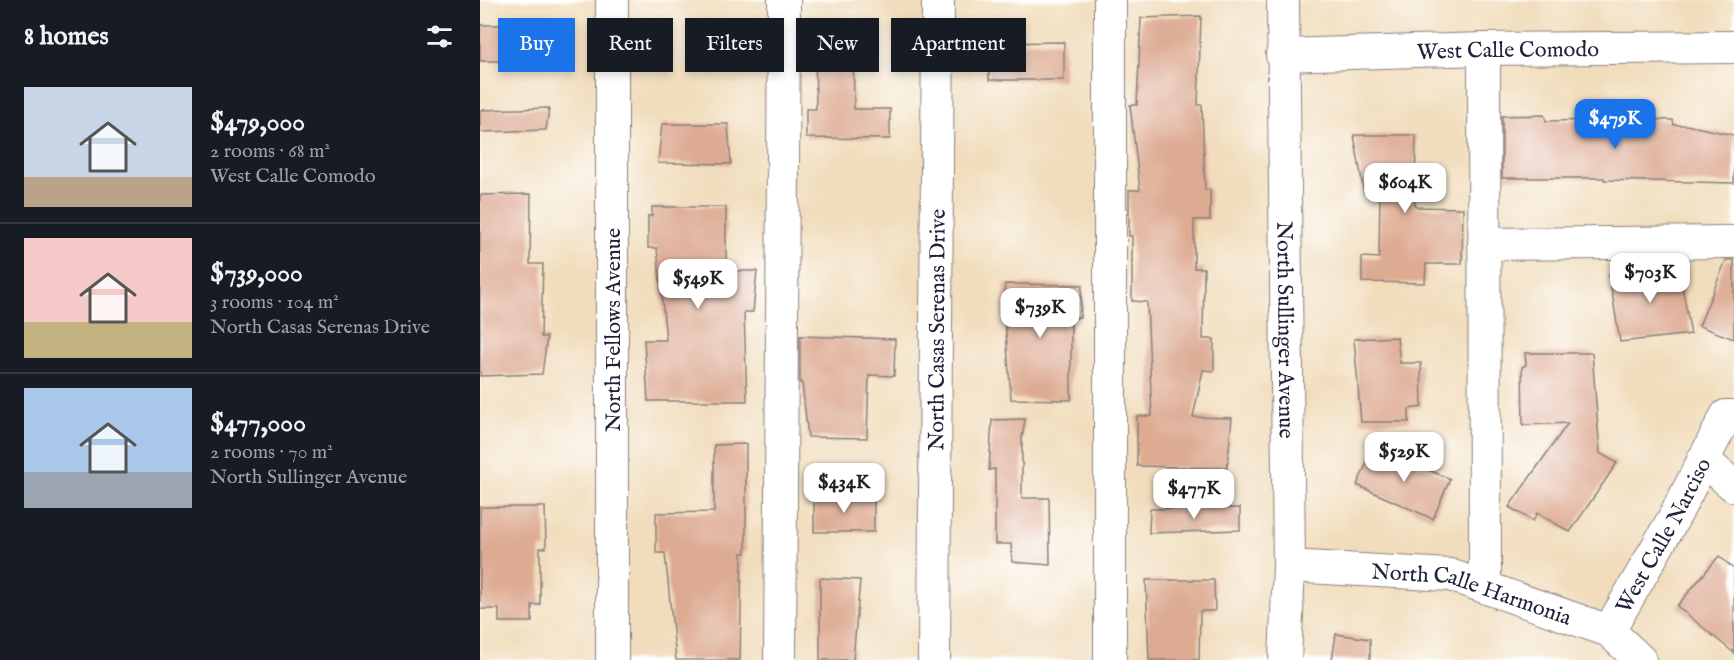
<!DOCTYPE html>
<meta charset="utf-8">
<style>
body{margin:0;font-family:"IM FELL English",serif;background:#242831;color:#f1f3f6;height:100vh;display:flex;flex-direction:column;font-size:22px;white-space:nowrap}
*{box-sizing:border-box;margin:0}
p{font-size:20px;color:#9ea1a6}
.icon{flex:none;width:33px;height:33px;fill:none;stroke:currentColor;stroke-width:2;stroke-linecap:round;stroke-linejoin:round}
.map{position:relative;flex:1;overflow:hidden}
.details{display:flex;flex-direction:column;background:#171b24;width:480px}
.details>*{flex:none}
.guide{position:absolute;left:18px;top:18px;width:570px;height:54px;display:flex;gap:12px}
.price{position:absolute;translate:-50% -51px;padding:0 14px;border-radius:12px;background:#fff;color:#222;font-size:20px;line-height:39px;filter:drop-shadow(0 2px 3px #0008)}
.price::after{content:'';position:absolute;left:50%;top:36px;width:18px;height:14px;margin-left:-9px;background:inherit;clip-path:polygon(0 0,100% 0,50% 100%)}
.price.current{background:#1a73e8;color:#fff}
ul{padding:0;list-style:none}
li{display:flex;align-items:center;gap:18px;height:150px;padding:0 24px}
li+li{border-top:2px solid #363941}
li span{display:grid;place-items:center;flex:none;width:168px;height:120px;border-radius:0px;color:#555}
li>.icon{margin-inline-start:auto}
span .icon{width:72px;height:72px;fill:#fffc;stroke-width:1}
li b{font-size:26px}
h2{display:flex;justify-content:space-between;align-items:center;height:72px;padding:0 24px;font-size:26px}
.pill{padding:0 21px;border-radius:0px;background:#171b24;box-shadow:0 3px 9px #0003;font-size:21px;line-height:54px}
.pill.current{background:#1a73e8;color:#fff}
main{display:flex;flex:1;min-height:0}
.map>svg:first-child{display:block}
.building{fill:#ddaa92}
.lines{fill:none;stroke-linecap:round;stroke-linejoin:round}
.minor-casing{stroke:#8a807c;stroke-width:34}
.minor{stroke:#fff;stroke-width:32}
.labels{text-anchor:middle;stroke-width:6;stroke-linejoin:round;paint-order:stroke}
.street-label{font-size:22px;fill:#22223b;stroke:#fff}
</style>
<main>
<section class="details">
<h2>8 homes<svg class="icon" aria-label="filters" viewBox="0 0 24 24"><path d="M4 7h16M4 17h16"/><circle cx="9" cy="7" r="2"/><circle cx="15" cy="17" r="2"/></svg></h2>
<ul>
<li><span style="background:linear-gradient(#c9d6e8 75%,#b9a48a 0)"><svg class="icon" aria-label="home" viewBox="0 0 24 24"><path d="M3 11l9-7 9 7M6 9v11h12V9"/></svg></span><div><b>$479,000</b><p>2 rooms · 68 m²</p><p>West Calle Comodo</p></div></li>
<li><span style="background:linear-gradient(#f6c9c9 70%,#c2b280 0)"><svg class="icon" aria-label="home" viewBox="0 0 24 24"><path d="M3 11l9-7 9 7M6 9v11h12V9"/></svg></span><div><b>$739,000</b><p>3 rooms · 104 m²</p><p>North Casas Serenas Drive</p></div></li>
<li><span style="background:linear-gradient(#a9c7e8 70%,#9aa5b1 0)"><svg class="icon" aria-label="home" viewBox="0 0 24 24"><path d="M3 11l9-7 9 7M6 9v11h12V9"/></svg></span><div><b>$477,000</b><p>2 rooms · 70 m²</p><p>North Sullinger Avenue</p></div></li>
</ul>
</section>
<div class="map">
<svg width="1254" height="660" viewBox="0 0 1254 660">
<rect width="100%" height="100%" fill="#fff"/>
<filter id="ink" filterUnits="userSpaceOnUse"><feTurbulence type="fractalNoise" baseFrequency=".0167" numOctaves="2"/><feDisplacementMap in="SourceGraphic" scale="12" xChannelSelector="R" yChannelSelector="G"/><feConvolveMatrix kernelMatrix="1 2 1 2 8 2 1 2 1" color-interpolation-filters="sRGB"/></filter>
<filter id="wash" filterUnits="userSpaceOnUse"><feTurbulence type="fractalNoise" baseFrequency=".008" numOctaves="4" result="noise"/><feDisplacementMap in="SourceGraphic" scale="24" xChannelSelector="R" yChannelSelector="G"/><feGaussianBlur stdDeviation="1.35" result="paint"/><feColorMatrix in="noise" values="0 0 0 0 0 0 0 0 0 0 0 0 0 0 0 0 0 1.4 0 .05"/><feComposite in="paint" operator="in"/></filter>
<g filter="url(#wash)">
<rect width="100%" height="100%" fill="#f1ddbc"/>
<g id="blocks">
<g class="building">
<polygon points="721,16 718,105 722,105 725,190 730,189 730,220 714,220 714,268 724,268 723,339 734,339 734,371 723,370 713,417 752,418 747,468 657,466 657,416 672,416 667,302 652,301 652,236 649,236 649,190 660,190 650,105 657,105 661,18"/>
<polygon points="0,25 52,25 53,61 0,61"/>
<polygon points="373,38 374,109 410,109 410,139 326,138 326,109 336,109 335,39"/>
<polygon points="584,42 584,80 509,80 509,43"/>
<polygon points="69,108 66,130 0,132 0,110"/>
<polygon points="1064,115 1066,121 1123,120 1123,118 1193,120 1194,125 1206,125 1254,135 1254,183 1124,180 1124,178 1022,178 1022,116"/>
<polygon points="182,124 248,124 251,164 178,163"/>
<polygon points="874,135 936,135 935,207 983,208 982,264 946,264 945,283 882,282 882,257 899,258 900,193 884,193"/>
<polygon points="51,194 50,264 63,264 61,337 67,337 62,374 0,376 0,195"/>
<polygon points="172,207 246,207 246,271 277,271 273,312 264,312 267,401 168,401 164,340 186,340 177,248 168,248 168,216 172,216"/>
<polygon points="1246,260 1254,260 1254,339 1219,326"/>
<polygon points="1198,265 1211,334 1140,342 1129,275"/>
<polygon points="525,284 602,285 600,317 591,318 591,400 531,399 525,319 522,319"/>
<polygon points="320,336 415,339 414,376 389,375 387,438 328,437 322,383 320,383"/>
<polygon points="917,337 920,363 941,363 942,407 929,409 929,422 881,422 874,339"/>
<polygon points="1045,353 1112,353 1120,453 1137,463 1090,532 1057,513 1053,521 1029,507 1088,423 1043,425 1042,367 1046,365"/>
<polygon points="545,419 542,439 542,498 569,498 570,565 532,562 531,544 515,544 515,469 509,470 512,420"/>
<polygon points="266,444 266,553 262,553 260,660 196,660 185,553 176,553 176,513 234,512 234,445"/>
<polygon points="894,447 970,479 953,519 877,485"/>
<rect x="334" y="495" width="60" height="37"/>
<polygon points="0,507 65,507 66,548 60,548 60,605 52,605 52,622 19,622 19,609 0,609"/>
<polygon points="760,508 760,530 669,533 670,509"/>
<polygon points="1239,556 1254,569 1254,653 1197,606"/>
<polygon points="340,578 380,580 373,660 340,660"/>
<polygon points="666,580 734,580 735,611 720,611 719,660 669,660"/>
<polygon points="856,634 890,639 890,660 852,660"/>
</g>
</g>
</g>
<g filter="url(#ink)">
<use href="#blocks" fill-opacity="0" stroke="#8a807c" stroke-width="1.5"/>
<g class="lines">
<g class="minor-casing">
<g id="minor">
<polyline points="132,0 132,660"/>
<polyline points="630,0 630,660"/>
<path id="s1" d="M803,0l6,566 -4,94"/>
<polyline points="1004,49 1005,587"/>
<path id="s2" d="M802,55l202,-6 250,-2"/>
<polyline points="1004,244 1254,242"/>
<polyline points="1223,460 1254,486"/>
<path id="s3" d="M809,566l161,9 159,56 31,29"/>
<path id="s4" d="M1129,631l67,-117 50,-98h8"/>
<polyline points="300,660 304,0"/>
<path id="s5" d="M454,660l4,-660"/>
</g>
</g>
<use href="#minor" class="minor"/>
</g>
</g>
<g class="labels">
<g class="street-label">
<text dy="8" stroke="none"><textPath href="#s2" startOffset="226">West Calle Comodo</textPath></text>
<text transform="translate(132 330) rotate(-90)" y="8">North Fellows Avenue</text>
<text dy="8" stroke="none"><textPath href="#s5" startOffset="330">North Casas Serenas Drive</textPath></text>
<text dy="8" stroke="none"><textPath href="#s1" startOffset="330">North Sullinger Avenue</textPath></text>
<text dy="8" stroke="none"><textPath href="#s4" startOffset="110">West Calle Narciso</textPath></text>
<text dy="8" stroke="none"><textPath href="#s3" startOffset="186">North Calle Harmonia</textPath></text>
</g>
</g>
</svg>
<b class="price current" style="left:1135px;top:150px">$479K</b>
<b class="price" style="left:925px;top:214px">$604K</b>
<b class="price" style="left:1170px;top:304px">$703K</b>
<b class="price" style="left:218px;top:310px">$549K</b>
<b class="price" style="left:560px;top:339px">$739K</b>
<b class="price" style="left:924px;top:483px">$529K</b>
<b class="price" style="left:364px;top:514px">$434K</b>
<b class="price" style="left:714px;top:520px">$477K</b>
<div class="guide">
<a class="pill current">Buy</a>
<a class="pill">Rent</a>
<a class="pill">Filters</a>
<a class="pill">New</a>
<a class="pill">Apartment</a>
</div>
</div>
</main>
